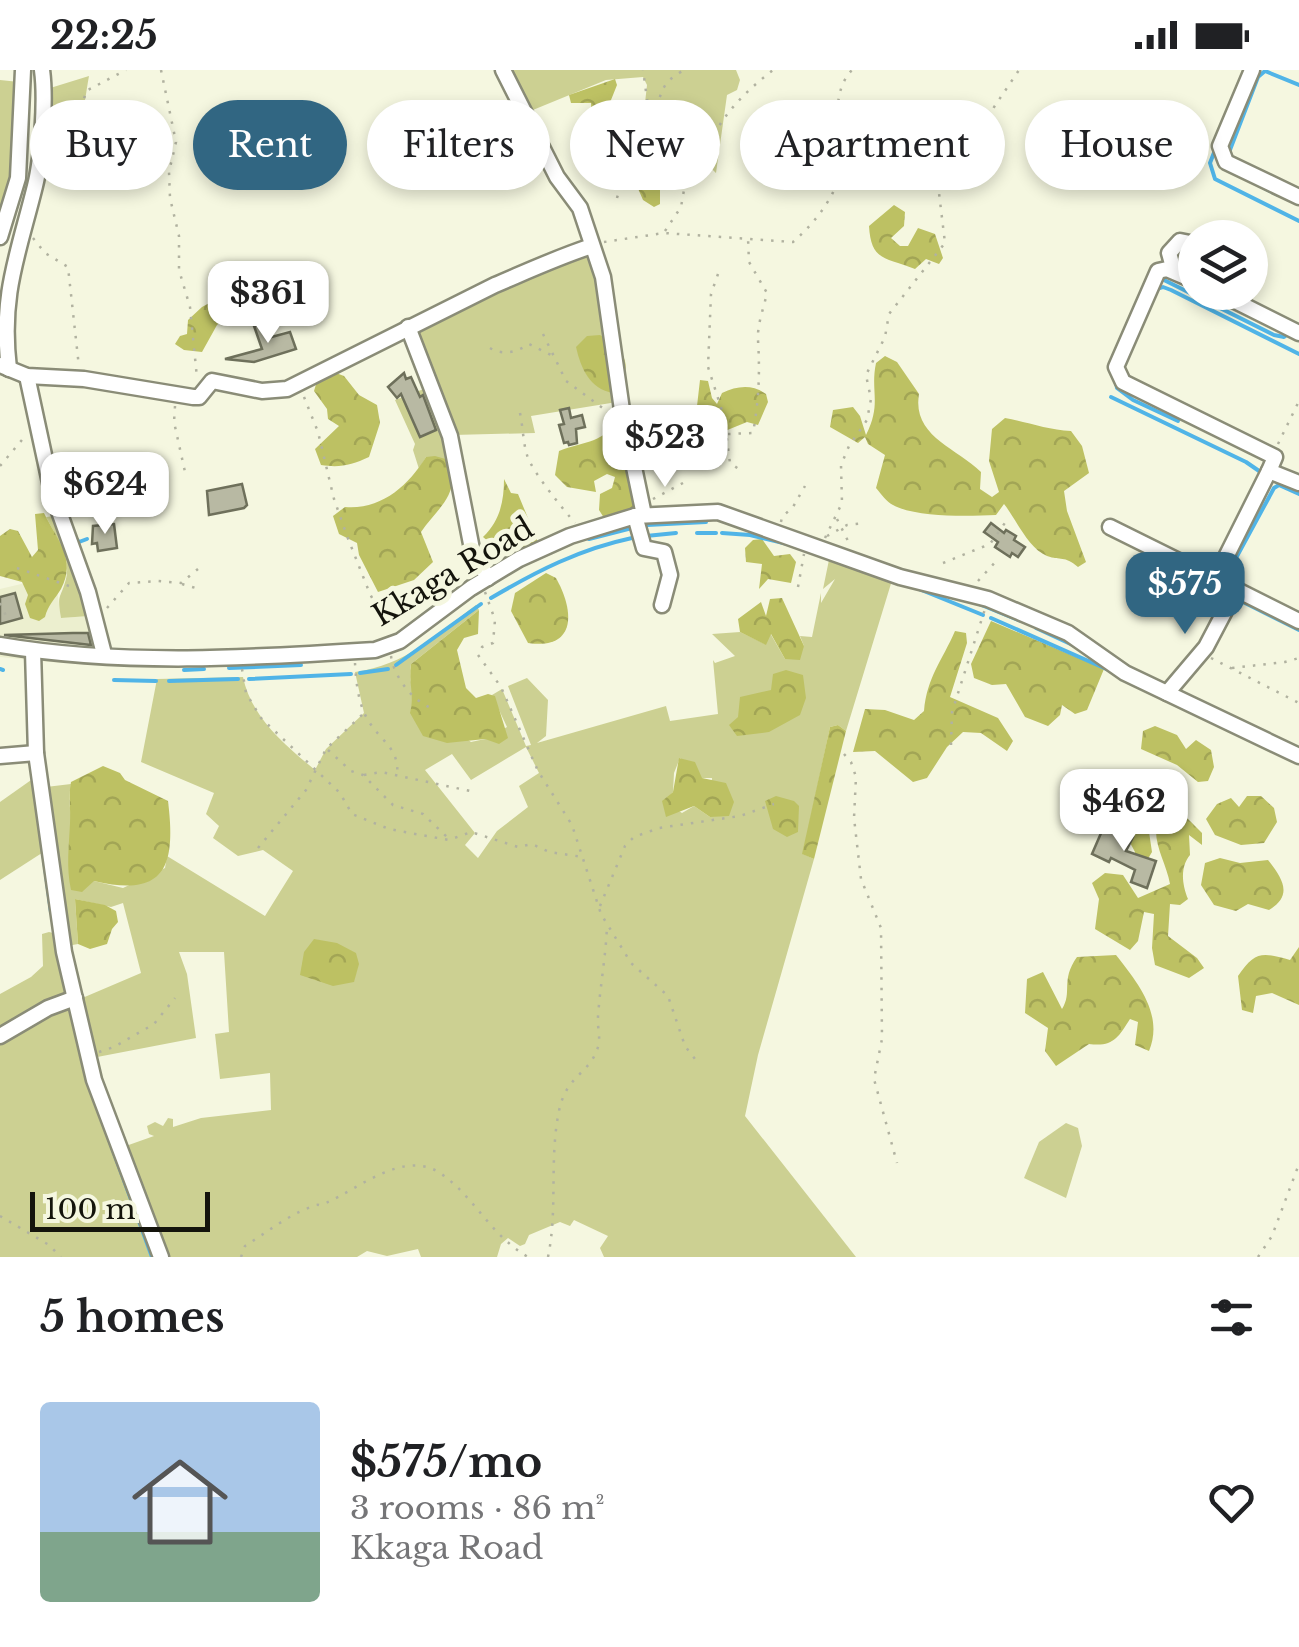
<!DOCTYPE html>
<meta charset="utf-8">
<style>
body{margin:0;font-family:"Libre Baskerville",serif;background:#f2f2f2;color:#202124;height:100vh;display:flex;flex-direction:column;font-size:38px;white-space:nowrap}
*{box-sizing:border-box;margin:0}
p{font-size:32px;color:#757577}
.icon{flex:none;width:55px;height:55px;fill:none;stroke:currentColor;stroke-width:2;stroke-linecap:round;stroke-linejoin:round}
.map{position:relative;height:1187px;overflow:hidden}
.details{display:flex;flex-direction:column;background:#fff;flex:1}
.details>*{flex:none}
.banner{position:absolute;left:30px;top:30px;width:1240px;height:90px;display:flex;gap:20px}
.fabs{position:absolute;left:1178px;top:150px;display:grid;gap:20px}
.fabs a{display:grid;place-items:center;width:90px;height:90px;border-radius:50%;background:#fff;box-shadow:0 5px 15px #0003;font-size:50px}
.scale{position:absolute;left:30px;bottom:25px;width:180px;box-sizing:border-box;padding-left:10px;border:5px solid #14140c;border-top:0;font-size:28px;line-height:35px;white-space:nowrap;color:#14140c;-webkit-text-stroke:8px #f5f7e0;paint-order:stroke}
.price{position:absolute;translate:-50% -85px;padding:0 22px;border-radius:20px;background:#fff;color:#222;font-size:32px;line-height:65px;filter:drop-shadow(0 2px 5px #0008)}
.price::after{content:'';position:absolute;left:50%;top:60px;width:30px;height:22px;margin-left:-15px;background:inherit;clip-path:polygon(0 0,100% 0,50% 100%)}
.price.on{background:#316682;color:#fff}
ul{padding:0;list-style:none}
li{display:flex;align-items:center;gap:30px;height:250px;padding:0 40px}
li+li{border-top:2px solid #e0e0e0}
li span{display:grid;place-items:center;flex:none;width:280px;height:200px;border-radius:10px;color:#555}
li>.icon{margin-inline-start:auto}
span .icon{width:120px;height:120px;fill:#fffc;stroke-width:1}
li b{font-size:42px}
h2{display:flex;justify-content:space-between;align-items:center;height:120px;padding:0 40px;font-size:42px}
.chip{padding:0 35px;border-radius:45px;background:#fff;box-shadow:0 5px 15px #0003;font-size:35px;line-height:90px}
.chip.on{background:#316682;color:#fff}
.status{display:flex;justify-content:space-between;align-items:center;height:70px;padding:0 50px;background:#fff;direction:ltr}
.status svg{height:28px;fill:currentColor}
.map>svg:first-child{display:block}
.built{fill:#ecefcf}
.green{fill:#ccd092;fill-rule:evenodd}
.forest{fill:url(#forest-crowns)}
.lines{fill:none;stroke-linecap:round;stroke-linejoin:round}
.stream{stroke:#50b4e7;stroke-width:4}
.building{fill:#b8b9a3;stroke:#6e705b;stroke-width:2.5}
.minor-casing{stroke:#8a8c77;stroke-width:19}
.path{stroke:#b1b2a0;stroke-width:2.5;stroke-dasharray:2.5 8;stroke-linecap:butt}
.minor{stroke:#fff;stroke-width:14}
.labels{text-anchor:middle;stroke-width:10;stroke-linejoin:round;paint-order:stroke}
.street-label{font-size:30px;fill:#14140c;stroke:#f5f7e0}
</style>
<div class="status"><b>22:25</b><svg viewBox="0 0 49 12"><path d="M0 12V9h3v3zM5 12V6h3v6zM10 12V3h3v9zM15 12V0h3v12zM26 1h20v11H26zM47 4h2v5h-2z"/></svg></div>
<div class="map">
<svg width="1299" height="1187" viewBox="0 0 1299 1187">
<defs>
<pattern id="forest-crowns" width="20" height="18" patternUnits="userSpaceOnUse" patternTransform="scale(2.5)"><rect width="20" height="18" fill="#bdc163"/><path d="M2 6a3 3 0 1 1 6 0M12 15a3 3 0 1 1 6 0" fill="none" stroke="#a2a555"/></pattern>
</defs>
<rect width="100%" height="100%" fill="#f5f7e0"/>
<polygon class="built" points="55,506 61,548 89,546 98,583 96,589 89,593 61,593 0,587 0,519"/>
<g class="green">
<path d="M506,0h230l4,10 -3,10 -10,5 -11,78c-15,-16 -38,-29 -50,-44 -8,-8 -12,-18 -21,-26l2,-18 -4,-8 -37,3 -78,32z"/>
<path d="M89,6c-6,32 -6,70 -44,77l2,-64z"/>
<polygon points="0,10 19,12 16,109 0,156"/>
<polygon points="589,184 593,188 617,332 531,346 535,363 453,365 411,258 469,221"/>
<polygon points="429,317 454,396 426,387 419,399 413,380 415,374 395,330"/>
<path d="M55,446l29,75 5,25 -28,2c-4,-26 -1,-17 5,-39 6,-22 -11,-44 -20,-62z"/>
<path d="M830,485l63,22 -47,154 -8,-6 -8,2 -27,127 11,5 -56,196 -13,61 111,141h-252l-4,-9 8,-12 -34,-16 -4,6 -10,-4 -31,13 -4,9 -5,2 -12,-8 -7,6 -4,13h-76l-3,-8 -31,7 -20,-5 -10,6h-193l-41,-110 31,-11 -5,-2 -2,-8 8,-4 8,4 5,-8 5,1v8l28,-9 70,-8 -1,-37 -50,6 -5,-45 14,-2 -5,-80h-45l8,22 9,64 -104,20 -12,-59 61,-26 -18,-70 -12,4 -36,-8 3,45 -11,2 -21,-159 25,-3c-7,34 12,66 23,97l29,7 42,-20 2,-12 98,60 28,-45 -30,-21 -25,6 -25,-18 6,-12 -13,-12 8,-21 -73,-31 16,-83 86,-2c8,40 42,68 72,93l11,-21 38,-36 -9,-41c51,-7 81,-37 121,-67l3,5 -68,54c-7,41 31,56 60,78l14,-3 22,-12 -15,-32 10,-6 24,57 5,-1 -23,-59 19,-8 21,22 -2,36 -9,7 129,-37 4,15 48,-7 -5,-54 2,3 20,-7 -23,-22 28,-2 25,12 5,-11 15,26 19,-13 -4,-10 12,1 9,-44v10l14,-24 -12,10zM526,677l13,26 -20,13 9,21 -31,24 -19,27 -13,-13 10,-12 -50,-63 27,-16 19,26zM680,688l21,20h11l-2,39 -16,-11 -12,7 -19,-12 10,-9 1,-19z"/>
<polygon points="34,708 45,781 0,810 0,732"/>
<polygon points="49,862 57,864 67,926 0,961 0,924 31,907 43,896 42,864"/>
<polygon points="70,936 155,1187 0,1187 0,969 50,941"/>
<polygon points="1066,1053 1078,1058 1082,1076 1066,1128 1024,1108 1039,1072"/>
</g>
<g class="forest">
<path d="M615,9l2,6 -8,20 21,1 9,8c0,29 1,49 21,70v20l-6,3 -11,-7 -10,-23 -15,-1 -17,9 -9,-12 -2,-32 10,-7 -8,-14 -1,-17h-20l-2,-8z"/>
<path d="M894,135l11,7 -1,14 -13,12 9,8h8l10,-18 17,6 8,24 -4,6 -13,-5 -11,10c-29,-12 -44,-7 -46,-43z"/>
<polygon points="233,220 238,231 235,239 217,255 202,282 184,280 175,274 180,266 187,264 188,250 202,237"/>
<path d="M600,265c27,16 35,33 13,58 -23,-4 -32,-24 -37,-46l11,-11z"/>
<path d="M885,286l12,6 22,32c-7,42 36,53 62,78l-1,17 12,8 7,-5 -10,-31 3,-32 13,-11c23,4 43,12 66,13l11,15 7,27 -25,18 3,20 19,51 -8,5c-14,-12 -17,-6 -31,-11 -19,-8 -31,-37 -43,-52l-8,11c-27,1 -79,3 -103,-10 -6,-3 -12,-11 -17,-17l9,-33 -17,-11 -3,-7 -7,6 -28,-16 3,-17 20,-3 7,9 6,19c16,-32 4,-43 10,-72z"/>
<path d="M336,303l8,3 15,19 18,10 3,18 -11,34c-17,8 -29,11 -48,8l-6,-16 24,-23 -11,-7 -1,-10 -13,-18 3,-10z"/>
<path d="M700,310l8,1 4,17 5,6 5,-11c15,-7 30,-9 44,1l2,8 -10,23 -11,-3 -22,9 -10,35 -22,-2 -2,-33 6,5 12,-5 -1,-13 -11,-12z"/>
<path d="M634,355c8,23 14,36 -3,55l3,24 -3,11 -25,6 -7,-11 1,-16 12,-6 3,-11 -8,-3 -13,7 2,11 -29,-5 -12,-12 4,-24c12,-5 24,-7 35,-11 9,-4 16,-10 25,-12l10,6z"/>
<path d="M435,386l14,4c12,35 -10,46 -28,72l12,30 -19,18 -36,12 -19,-37 -2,-12 -18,-9 -6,-18 12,-9c36,3 63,-21 81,-50z"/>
<path d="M504,409l7,14 7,1 22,53 -11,4 -6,-3 1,-11 -9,2 -3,9c-12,4 -20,-3 -29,-11 17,-16 21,-36 21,-58z"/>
<path d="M44,443c13,27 33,46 17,76 -6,10 -13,16 -16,28l-6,4 -9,-3 -5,-14 3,-9 -6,-13 -22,-6v-40l10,-7 8,2 14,26 6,-7 -3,-36z"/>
<polygon points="762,469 774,486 790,484 796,492 791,513 768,509 759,519 762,494 746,492 745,478 753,470"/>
<path d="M546,503l10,5c19,34 20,72 -28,65l-17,-32 4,-18z"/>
<polygon points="782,528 804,576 800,590 785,589 771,564 766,575 740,562 738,549 761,532 766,546 770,529"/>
<path d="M479,540l-1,24 -14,4 -7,12 9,38 10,10 12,-4 7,2 13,42 -9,6 -14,-5 -38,4 -24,-7 -13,-23c5,-17 -2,-31 1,-49z"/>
<polygon points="991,551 1104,599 1087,640 1075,644 1062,635 1060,645 1048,656 1025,647 1006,614 992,615 974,608 971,594"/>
<path d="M955,561l11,2 1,10 -17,54 48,21 15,23 -6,10 -26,-18 -18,-1 -16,15 -20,31 -14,4 -38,-31 -22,1 12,-43 20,1 29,10 10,-9c3,-34 18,-50 31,-80z"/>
<polygon points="786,600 803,605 806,628 800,645 769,662 737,666 729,655 738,647 740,627 771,620 773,604"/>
<polygon points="838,655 846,661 814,789 802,784 830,657"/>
<polygon points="1155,656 1177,665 1186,679 1196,670 1211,680 1214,697 1208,711 1198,712 1177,695 1141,679 1143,661"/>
<polygon points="679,688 695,692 702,708 726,713 734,732 729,746 710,747 694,736 666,747 662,731 673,722"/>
<path d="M103,696l17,7 5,7 43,21c8,65 -2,97 -74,80l-12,11 -11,-2c-5,-23 -2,-44 -1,-67 1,-15 -2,-26 1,-41z"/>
<path d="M1167,710l10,12 1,17 24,24v12l-13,-10 1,20c-10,12 -8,29 -2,44l-8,6 -10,-1 -2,32 29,22 7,10 -15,10 -34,-13 -3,-17 2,-34 -10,-2 -6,29 -8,9 -35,-21 4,-30 -7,-16 13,-10 18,2 15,23 32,-14c-3,-18 -14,-35 -14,-53l9,-4 -6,-11 -11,1 -15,-8 16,23 3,20 -6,10 -12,-4 1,-6 -16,-30 9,-25h11l5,13 11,-11 2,-11z"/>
<polygon points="776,726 794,731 799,736 798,762 787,767 773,759 765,731"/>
<polygon points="1247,726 1261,726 1274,738 1277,752 1264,773 1241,775 1215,765 1206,749 1217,734 1231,728 1239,737"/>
<path d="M1220,788l20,5 28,-3c14,18 26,35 1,50l-21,-6 -12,7 -22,-6 -13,-20 4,-22z"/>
<polygon points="75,829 105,835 116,841 118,852 112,859 107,874 90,879 78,874"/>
<polygon points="314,869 337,873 356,883 359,894 354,912 333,916 300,905 304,882"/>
<path d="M1299,877v58l-27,-12 -16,3 -3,17 -11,-3 -4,-34c17,-25 24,-24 52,-16z"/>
<path d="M1116,885c22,28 48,60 33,96l-14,-6 3,-23 -8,-3c-12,19 -17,28 -41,25l-33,22 -11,-15 3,-23 -23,-15 2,-34 16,-7 19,37c11,-17 -2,-28 15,-52z"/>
</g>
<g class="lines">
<g class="stream">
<polyline points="1215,80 1210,93 1215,109 1299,151"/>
<polyline points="1228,85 1258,7 1265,1 1299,15"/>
<polyline points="1225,98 1278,125"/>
<polyline points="1160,208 1274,265 1284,267 1290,262"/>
<polyline points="1155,220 1163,217 1171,220 1299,284"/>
<polyline points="1115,306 1117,318 1133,330 1178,351"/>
<polyline points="1111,327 1246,392 1262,403"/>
<polyline points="647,455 706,452"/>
<polyline points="697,463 716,463"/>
<polyline points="722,463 750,465 792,475"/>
<polyline points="646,466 676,463"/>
<polyline points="74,467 79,472 87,469"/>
<polyline points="589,469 632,458"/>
<polyline points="1235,514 1236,488 1274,418 1279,415 1299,424"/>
<polyline points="914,517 983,545"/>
<path d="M491,528c46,-27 89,-49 141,-60"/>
<polyline points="1235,528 1299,560"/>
<polyline points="979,534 1021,551"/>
<polyline points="991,548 1111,601"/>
<polyline points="1036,558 1077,577"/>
<polyline points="396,595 481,534"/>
<polyline points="229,598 301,595"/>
<polyline points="0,599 3,600"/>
<polyline points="184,600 204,599"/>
<polyline points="360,603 388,599"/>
<polyline points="249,609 351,604"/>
<polyline points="114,610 156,611"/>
<polyline points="169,611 238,609"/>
<polyline points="39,752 51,842"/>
<polyline points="105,1058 152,1187"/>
<polyline points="130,1086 148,1133"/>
</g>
</g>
<g class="building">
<polygon points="263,253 268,268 290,262 296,279 254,292 225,289 262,279 254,256"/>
<polygon points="404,303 406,309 411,307 420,327 423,325 436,360 420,367 401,324 397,328 388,317"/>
<polygon points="569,338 571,348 582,345 585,357 576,359 577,373 569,375 568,372 564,373 559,355 564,354 560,340"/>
<polygon points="242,414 247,435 244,438 209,445 207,421"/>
<polygon points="991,453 1004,463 1006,460 1016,466 1014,470 1025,477 1018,487 1012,483 1010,487 995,477 998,472 984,462"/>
<polygon points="114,454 117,478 98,481 97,473 92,474 93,456"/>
<polygon points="15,523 22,548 0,554 0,527"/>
<polygon points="73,563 88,563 91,575 4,565"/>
<polygon points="1105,754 1133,767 1126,781 1156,791 1147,818 1131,812 1135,800 1111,788 1109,792 1092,784"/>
</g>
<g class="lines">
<g class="minor-casing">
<g id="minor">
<polyline points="503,0 557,107 580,138 603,207 622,340 644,445"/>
<polyline points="1252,0 1220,76 1226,92 1299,127"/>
<polyline points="0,167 18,108 23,0"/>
<polyline points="1174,201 1169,183 1180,171 1195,174"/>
<polyline points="1195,211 1167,199 1158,201 1116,297 1123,312 1275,387 1269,401"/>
<polyline points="1217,222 1299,263"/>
<polyline points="408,257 450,366 472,479 488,508"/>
<path d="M0,295l27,11 57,3 109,18h6l13,-16 50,10 25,-2 208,-104c33,-14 63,-28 97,-39"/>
<path d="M9,299c-9,-74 9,-114 26,-183 7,-28 11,-87 7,-116"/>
<polyline points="27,306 52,422 88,522 104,584"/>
<polyline points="1299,413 1269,401 1221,497 1221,512 1299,551"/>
<polyline points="635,446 644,478 664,482 670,505 662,535"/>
<polyline points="1110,457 1221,512 1227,537 1206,577 1167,623"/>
<path d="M0,575c123,21 251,13 375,5l25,-9 71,-53 48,-29 51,-23 65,-20 83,-4 182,65 88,22 80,34 57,40 174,83"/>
<polyline points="33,581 36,683 64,882 94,1010 161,1187"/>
<polyline points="0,686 36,683"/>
<polyline points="0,966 48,938 75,928"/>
</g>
</g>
<g class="path">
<polyline points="161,0 176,72 169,102 170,128 179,166 179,200 190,237 197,308"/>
<polyline points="56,81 75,66 86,21 126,0"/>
<path d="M683,106l-24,-59 -11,-11c14,-4 11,-12 18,-22 3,-5 13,-11 18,-14"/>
<polyline points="840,106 885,119 943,113"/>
<polyline points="617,128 627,93 643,94 644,52 648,36 643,0"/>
<path d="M665,161l16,-24 9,-51 18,-8c13,-33 38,-57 65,-78"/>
<polyline points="33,168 45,183 68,197 79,297"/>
<path d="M604,172l60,-9 129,9c19,-16 45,-47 47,-73 3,-33 -13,-72 12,-99"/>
<polyline points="718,204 711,224 708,297 724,347 730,393 743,402"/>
<polyline points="543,264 566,311 608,342 609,363 617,392"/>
<path d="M490,278c13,8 27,4 39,-4l22,11"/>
<polyline points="304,327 318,362 334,429 347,466 370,524 391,562"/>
<polyline points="175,336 174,352 185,402"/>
<path d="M520,343c3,14 3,29 7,42 4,15 36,54 48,68"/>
<path d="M728,364l25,-1c6,-34 7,-61 5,-93 -1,-15 6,-33 9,-47l-18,-31 -1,-24"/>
<polyline points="1278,374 1299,331"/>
<polyline points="0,396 27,364"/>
<polyline points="653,429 683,413"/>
<polyline points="837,449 849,473"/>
<polyline points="781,452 782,447 793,437 805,416"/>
<polyline points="827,466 847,455 866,453"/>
<polyline points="825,468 842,433 841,395 849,376 867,350 871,329 866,305 885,267 889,244 945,173 939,123 943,113 1019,0"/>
<polyline points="943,493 990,474 1007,450"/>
<polyline points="17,498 72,517"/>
<polyline points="978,511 999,488"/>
<polyline points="182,514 199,519"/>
<polyline points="798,517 804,484"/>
<polyline points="485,522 495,550 493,573 482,577 478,585 501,617 538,701 572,755 601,844 631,893 668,926 685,976 695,989"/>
<polyline points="0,533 8,550"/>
<polyline points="411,534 415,542"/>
<polyline points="107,538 129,513 158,511 181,513 198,499"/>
<path d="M391,586c3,21 21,44 40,52"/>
<polyline points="1211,588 1299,633"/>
<path d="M355,593c1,18 3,41 13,57 12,21 32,28 29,55"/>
<polyline points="1232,598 1285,592 1299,588"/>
<polyline points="242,599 246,623 261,648 340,723 352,744 389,759 410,763 449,770 471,762 518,777 532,774 549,782 583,787"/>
<polyline points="951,675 952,642 985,539"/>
<polyline points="328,680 351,701 363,705 393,735 423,744 447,767"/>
<polyline points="844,684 851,692 856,707 854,748 861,809 881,858 882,969 874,1009 897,1093"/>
<polyline points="364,705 381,702 470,721"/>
<polyline points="258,778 306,720 326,679 364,643"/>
<polyline points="600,836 625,776 634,767 659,758 740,746 774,734"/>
<polyline points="99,982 114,977 154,954 175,928"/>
<polyline points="0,1146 49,1175 61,1187"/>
<path d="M241,1187l4,-11c21,-13 43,-31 66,-39 12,-5 4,1 15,-4 32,-14 78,-54 114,-30 35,24 49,61 88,84"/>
<path d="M548,1187c10,-48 1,-98 11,-146 7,-36 31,-37 39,-64 3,-9 -1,-21 0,-30 2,-31 8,-61 9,-92"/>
<polyline points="1258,1187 1272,1166 1299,1094"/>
</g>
<use href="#minor" class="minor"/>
</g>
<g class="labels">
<g class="street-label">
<text transform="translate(453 502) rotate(-31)" y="10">Kkaga Road</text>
</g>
</g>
</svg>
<div class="fabs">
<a><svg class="icon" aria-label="layers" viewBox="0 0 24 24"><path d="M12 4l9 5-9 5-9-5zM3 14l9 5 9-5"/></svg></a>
</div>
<div class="scale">100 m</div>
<b class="price" style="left:268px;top:276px">$361</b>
<b class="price" style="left:665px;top:420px">$523</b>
<b class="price" style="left:105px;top:467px">$624</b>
<b class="price on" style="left:1185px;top:567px">$575</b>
<b class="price" style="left:1124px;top:784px">$462</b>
<div class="banner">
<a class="chip">Buy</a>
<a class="chip on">Rent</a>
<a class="chip">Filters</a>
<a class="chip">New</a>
<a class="chip">Apartment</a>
<a class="chip">House</a>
</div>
</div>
<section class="details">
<h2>5 homes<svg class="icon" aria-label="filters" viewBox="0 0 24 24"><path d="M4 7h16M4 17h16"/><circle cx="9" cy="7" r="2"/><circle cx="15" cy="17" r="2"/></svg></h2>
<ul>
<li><span style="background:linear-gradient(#a9c7e8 65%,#7fa58c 0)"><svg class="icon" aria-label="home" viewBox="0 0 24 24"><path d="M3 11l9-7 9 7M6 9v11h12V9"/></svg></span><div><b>$575/mo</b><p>3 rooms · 86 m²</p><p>Kkaga Road</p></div><svg class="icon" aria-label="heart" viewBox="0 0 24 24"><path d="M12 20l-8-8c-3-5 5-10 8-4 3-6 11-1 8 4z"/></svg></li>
</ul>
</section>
